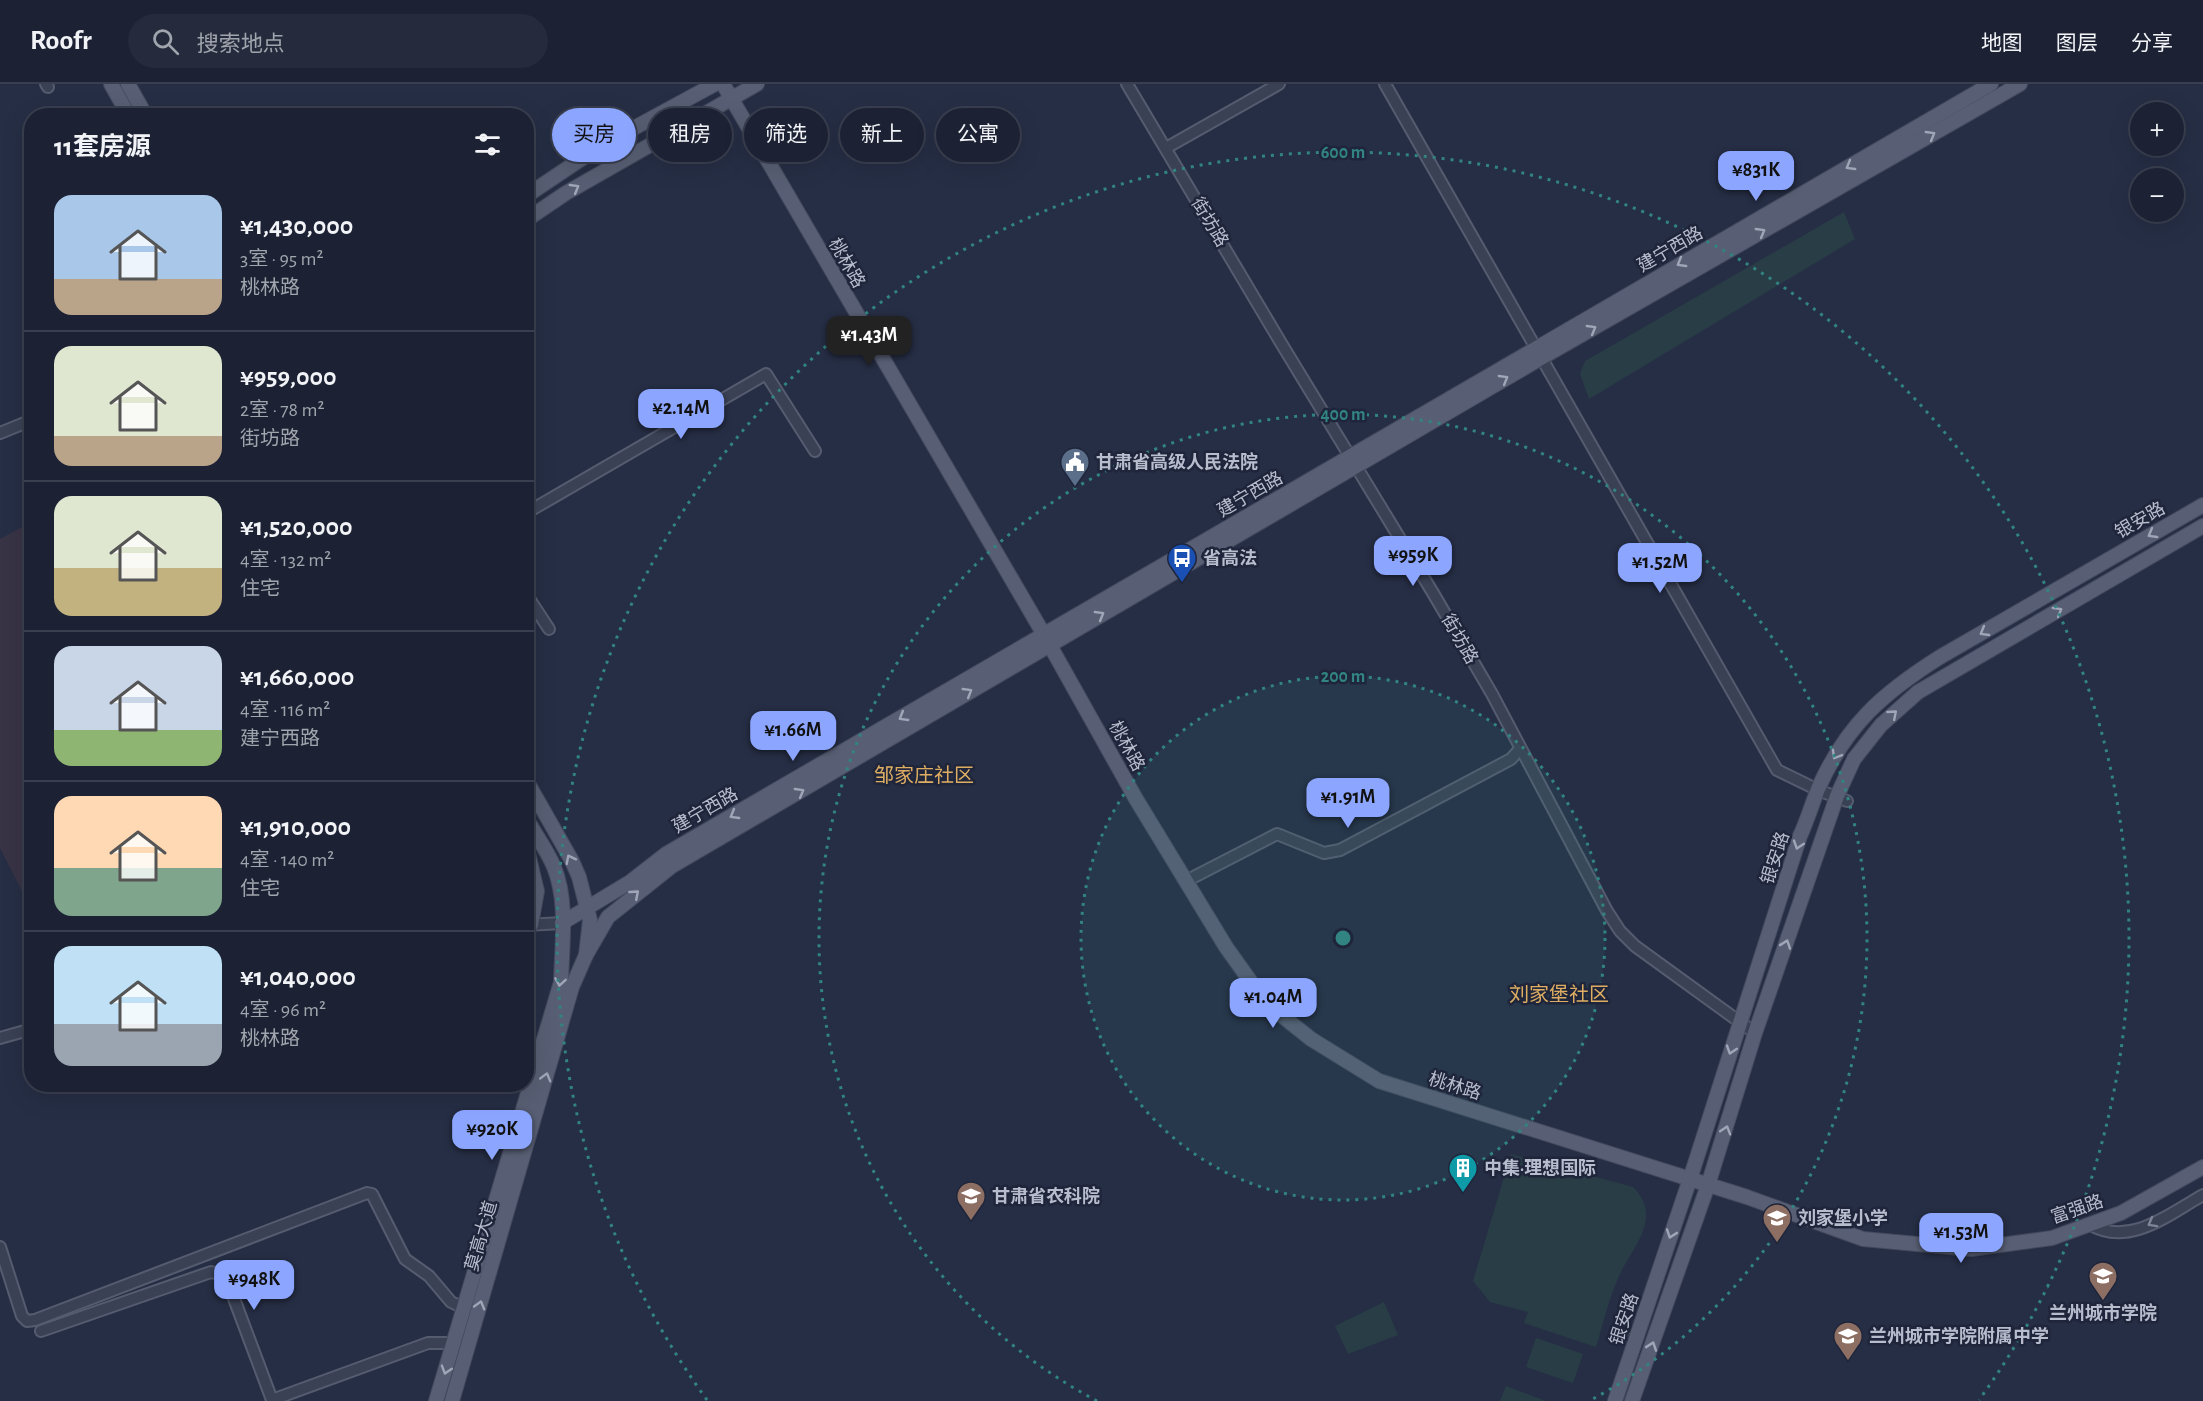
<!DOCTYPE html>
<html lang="zh">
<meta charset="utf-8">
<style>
body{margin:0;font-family:"Alegreya Sans","Noto Sans SC",sans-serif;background:#252a3c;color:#f1f3f6;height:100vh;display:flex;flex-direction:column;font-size:22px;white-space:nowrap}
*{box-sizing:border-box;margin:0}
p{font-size:20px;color:#a0a4ac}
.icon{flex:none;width:33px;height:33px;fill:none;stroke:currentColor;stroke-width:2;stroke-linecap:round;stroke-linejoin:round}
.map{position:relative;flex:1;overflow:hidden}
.sheet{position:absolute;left:24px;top:24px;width:510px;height:984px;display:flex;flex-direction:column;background:#1c2234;border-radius:24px;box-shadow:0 6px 24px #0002,0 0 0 2px #3a3f4f}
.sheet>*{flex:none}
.guide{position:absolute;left:552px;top:24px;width:570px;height:54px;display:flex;gap:12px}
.fabs{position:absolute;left:2130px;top:18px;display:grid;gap:12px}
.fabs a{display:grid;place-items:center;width:54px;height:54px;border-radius:50%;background:#1c2234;box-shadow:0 6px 24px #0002,0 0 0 2px #3a3f4f;font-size:30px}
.price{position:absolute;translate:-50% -51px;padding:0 14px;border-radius:12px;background:#8ca5ff;color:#111;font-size:20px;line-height:39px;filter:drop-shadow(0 2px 3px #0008)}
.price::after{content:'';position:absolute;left:50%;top:36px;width:18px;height:14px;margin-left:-9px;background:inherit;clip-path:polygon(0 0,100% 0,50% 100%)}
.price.selected{background:#222;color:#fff}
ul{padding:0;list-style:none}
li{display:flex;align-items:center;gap:18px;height:150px;padding:0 30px}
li+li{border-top:2px solid #3a3f4f}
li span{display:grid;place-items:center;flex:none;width:168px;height:120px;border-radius:18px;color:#555}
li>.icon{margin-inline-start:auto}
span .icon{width:72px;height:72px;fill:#fffc;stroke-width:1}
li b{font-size:26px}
h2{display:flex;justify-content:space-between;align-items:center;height:72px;padding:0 30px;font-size:26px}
.chip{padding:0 21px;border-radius:27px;background:#1c2234;box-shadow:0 6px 24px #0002,0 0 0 2px #3a3f4f;font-size:21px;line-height:54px}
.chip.selected{background:#8ca5ff;color:#111}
header{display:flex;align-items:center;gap:36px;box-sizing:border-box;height:84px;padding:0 30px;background:#1c2234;border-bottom:2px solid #3a3f4f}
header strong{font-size:28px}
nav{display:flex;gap:33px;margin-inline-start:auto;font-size:21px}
.search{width:420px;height:54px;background:#252a3c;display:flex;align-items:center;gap:15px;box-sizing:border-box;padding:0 21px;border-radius:33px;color:#a0a4ac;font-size:22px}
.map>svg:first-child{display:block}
.medical{fill:#383345}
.green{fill:#283d46}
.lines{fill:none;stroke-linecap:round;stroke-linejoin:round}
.minor-casing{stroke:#565c6f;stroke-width:14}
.major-casing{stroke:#444a5e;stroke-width:16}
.minor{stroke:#3a4155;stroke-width:10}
.major{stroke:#585f74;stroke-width:14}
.oneway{stroke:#a0a6b8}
.oneway2{stroke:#7f8598}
.ring{fill:none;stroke:#318481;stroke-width:3;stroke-dasharray:3 6}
.labels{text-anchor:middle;stroke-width:5;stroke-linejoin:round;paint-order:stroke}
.street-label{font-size:18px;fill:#b8bdce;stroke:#1f253a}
.poi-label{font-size:18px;font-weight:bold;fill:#b8bdce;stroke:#1f253a;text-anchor:start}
.neighbourhood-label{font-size:20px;fill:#ddad63;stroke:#1f253a}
.centre{fill:#318481;stroke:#1f253a;stroke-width:3}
.ring-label{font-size:18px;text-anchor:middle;font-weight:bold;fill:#318481;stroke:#1f253a;stroke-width:5;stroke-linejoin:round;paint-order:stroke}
</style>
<header>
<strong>Roofr</strong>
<div class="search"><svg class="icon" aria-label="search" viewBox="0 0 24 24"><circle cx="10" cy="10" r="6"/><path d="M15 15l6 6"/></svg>搜索地点</div>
<nav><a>地图</a><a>图层</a><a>分享</a></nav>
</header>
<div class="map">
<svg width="2203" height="1317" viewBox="0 0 2203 1317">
<rect width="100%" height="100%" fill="#262e45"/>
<polygon class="medical" points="31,438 31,825 0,764 0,455"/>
<g class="green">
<polygon points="1844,128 1855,155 1589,315 1580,290 1585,277"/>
<path d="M1511,1070l122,33c31,30 -1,61 -14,89 -10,22 -16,48 -23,71l-72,-24 4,-11 -38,-10 -17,-21z"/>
<polygon points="1384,1218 1398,1251 1348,1270 1335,1242"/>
<polygon points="1536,1254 1583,1270 1573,1299 1526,1283"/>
<polygon points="1506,1302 1546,1317 1500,1317"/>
</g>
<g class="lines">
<g class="minor-casing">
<g id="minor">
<polyline points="46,0 48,3"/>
<polyline points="1127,0 1281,259 1433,509 1492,610 1607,827 1620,847 1635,862 1755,949"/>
<polyline points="1385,0 1777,686 1818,706 1847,717"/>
<polyline points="1166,64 1279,0"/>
<polyline points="0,349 32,336"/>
<polyline points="526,429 766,290 815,367"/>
<polyline points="526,510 549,545"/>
<polyline points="1186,797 1277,750 1324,769 1340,766 1511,675 1520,665"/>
<polyline points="526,841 562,839"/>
<polyline points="0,954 32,945"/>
<path d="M2089,1140c40,24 80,-10 114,-29"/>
<polyline points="0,1163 22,1232 27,1237 35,1236 367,1109 372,1110 405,1175 429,1192 451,1218 464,1224"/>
<polyline points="41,1247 211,1188 219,1190 227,1196 272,1316 428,1259 454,1259"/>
<polyline points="1617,1250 1635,1258"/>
</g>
</g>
<g class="major-casing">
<g id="major">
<polyline points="111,0 129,32"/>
<polyline points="128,0 146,32"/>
<polyline points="723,0 1043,549 1136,715 1226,863 1266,919 1311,955 1379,997 1747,1113 1863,1155 1971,1165 2052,1154 2121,1129 2203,1083"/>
<polyline points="526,112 599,63 715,0"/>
<polyline points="526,136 566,109 757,0"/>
<polyline points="526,761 537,807 531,841"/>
<polyline points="562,839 630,798 666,770 1991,0"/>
<polyline points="586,871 608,833 672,782 1541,274 2020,0"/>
<path d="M436,1317l125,-419c1,-37 7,-81 -7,-115 -7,-17 -19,-33 -28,-49"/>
<polyline points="452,1317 572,903 586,871 590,836 579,793 572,777 526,696"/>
<path d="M1615,1317l75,-222 110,-343c7,-15 12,-32 18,-47 28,-64 65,-96 122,-132l263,-152"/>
<polyline points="1632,1317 1708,1101 1755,949 1837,712 1854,675 1881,641 1918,608 2203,442"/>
</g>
</g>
<use href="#minor" class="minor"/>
<use href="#major" class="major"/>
</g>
<defs><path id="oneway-chevron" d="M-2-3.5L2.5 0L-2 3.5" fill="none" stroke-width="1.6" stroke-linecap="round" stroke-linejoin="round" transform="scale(1.5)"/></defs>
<g class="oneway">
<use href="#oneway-chevron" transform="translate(1931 51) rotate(-30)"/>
<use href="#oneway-chevron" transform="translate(1850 82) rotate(150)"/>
<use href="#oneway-chevron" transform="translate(575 104) rotate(-30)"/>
<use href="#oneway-chevron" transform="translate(1761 148) rotate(-30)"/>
<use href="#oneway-chevron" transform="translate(1681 179) rotate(150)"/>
<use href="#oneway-chevron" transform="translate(1592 245) rotate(-30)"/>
<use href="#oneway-chevron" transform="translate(1504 295) rotate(-30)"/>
<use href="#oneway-chevron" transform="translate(2152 450) rotate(150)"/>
<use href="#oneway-chevron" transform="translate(2058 527) rotate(-30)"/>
<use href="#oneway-chevron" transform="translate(1100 531) rotate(-30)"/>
<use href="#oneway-chevron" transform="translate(1984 548) rotate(150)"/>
<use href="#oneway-chevron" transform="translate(968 608) rotate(-31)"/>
<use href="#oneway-chevron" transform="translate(1893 630) rotate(-41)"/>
<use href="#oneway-chevron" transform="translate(903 633) rotate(149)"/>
<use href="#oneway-chevron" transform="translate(1836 671) rotate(120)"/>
<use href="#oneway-chevron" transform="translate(800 708) rotate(-30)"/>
<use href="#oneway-chevron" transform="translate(734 731) rotate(150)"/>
<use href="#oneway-chevron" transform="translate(1798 761) rotate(108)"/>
<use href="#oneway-chevron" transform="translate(570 775) rotate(-117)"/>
<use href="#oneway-chevron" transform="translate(635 810) rotate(-41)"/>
<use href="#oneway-chevron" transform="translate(1786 860) rotate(-71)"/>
<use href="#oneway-chevron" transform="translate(560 898) rotate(99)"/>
<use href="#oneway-chevron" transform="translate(1731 966) rotate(108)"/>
<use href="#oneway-chevron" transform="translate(546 993) rotate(-74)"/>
<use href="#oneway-chevron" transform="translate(1726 1046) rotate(-73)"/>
<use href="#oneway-chevron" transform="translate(1671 1150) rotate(109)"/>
<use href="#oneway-chevron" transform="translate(480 1221) rotate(-74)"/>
<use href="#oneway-chevron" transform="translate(1652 1262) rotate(-71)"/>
<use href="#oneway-chevron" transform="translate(446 1286) rotate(107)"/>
</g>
<use class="oneway2" href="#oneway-chevron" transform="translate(2152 1139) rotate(151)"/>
<circle cx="1343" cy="854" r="262" fill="#318481" fill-opacity=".12"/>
<g class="ring">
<circle cx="1343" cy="854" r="262"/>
<path d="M1097 1317A524 524 0 1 1 1589 1317"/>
<path d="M707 1316A786 786 0 1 1 1979 1316"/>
</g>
<defs>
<g id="civic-pin" transform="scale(1.5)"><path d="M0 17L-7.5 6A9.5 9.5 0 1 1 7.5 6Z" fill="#5c6f8a" stroke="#1f253a"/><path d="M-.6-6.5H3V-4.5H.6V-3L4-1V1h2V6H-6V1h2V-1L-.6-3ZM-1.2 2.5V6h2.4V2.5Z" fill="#fff"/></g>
<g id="bus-pin" transform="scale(1.5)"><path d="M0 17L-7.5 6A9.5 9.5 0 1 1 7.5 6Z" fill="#1a4fb4" stroke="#1f253a"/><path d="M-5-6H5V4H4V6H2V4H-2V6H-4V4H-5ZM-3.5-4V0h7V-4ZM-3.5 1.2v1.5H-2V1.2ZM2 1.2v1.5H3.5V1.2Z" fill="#fff"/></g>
<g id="building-pin" transform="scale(1.5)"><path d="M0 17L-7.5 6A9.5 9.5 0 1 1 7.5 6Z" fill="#0f9aa8" stroke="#1f253a"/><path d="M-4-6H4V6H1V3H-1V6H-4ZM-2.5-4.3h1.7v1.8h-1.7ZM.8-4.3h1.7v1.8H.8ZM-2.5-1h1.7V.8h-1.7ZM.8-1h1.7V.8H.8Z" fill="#fff"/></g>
<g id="university-pin" transform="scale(1.5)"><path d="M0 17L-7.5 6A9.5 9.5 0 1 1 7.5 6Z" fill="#8d6e63" stroke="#1f253a"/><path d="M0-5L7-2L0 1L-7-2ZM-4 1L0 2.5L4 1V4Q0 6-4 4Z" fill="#fff"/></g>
<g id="school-pin" transform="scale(1.5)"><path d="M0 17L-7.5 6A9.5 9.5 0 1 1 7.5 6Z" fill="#8d6e63" stroke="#1f253a"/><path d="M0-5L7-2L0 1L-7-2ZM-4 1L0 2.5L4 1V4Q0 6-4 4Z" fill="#fff"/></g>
</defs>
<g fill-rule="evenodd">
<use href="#civic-pin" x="1075" y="378"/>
<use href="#bus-pin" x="1182" y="474"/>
<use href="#building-pin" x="1463" y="1084"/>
<use href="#university-pin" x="971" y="1112"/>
<use href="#school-pin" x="1777" y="1134"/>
<use href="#school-pin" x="2103" y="1192"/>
<use href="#school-pin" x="1848" y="1252"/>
</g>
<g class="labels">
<g class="street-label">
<text transform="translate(1210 138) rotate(59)" y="6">街坊路</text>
<text transform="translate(1670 165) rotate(-30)" y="6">建宁西路</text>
<text transform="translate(847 179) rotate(60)" y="6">桃林路</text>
<text transform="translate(1250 410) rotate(-30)" y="6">建宁西路</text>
<text transform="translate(2140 436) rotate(-30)" y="6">银安路</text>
<text transform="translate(1460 555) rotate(60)" y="6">街坊路</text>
<text transform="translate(1127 662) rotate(61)" y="6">桃林路</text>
<text transform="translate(705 726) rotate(-30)" y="6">建宁西路</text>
<text transform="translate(1775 774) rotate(-72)" y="6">银安路</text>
<text transform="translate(1455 1002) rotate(17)" y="6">桃林路</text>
<text transform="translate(2077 1125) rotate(-19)" y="6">富强路</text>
<text transform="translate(481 1152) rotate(-74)" y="6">莫高大道</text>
<text transform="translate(1624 1235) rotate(-71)" y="6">银安路</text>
</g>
<g class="poi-label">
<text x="1096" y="384">甘肃省高级人民法院</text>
<text x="1203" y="480">省高法</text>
<text x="1484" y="1090">中集·理想国际</text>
<text x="992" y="1118">甘肃省农科院</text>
<text x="1798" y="1140">刘家堡小学</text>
<text x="2103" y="1235" text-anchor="middle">兰州城市学院</text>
<text x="1869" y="1258">兰州城市学院附属中学</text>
</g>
<g class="neighbourhood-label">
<text x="924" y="698">邹家庄社区</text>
<text x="1559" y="917">刘家堡社区</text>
</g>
</g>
<circle cx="1343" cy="854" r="9" class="centre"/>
<g class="ring-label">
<text x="1343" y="74">600 m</text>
<text x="1343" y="336">400 m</text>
<text x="1343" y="598">200 m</text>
</g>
</svg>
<div class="fabs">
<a>+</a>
<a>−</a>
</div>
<b class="price" style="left:1756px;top:118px">¥831K</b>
<b class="price selected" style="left:869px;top:283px">¥1.43M</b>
<b class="price" style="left:681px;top:356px">¥2.14M</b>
<b class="price" style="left:1413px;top:503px">¥959K</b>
<b class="price" style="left:1660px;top:510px">¥1.52M</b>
<b class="price" style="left:793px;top:678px">¥1.66M</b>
<b class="price" style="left:1348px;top:745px">¥1.91M</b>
<b class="price" style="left:1273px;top:945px">¥1.04M</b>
<b class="price" style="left:492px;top:1077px">¥920K</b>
<b class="price" style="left:1961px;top:1180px">¥1.53M</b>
<b class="price" style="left:254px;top:1227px">¥948K</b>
<div class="guide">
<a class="chip selected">买房</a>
<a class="chip">租房</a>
<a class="chip">筛选</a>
<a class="chip">新上</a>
<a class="chip">公寓</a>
</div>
<section class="sheet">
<h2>11套房源<svg class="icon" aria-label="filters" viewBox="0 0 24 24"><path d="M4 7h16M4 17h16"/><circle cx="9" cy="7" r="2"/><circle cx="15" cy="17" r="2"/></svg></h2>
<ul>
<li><span style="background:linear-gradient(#a9c7e8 70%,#b9a48a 0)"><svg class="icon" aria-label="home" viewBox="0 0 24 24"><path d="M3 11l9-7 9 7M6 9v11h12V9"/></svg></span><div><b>¥1,430,000</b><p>3室 · 95 m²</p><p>桃林路</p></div></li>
<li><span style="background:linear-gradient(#dfe7d0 75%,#b9a48a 0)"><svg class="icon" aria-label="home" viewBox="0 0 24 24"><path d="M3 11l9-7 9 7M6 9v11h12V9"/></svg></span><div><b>¥959,000</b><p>2室 · 78 m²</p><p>街坊路</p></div></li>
<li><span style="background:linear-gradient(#dfe7d0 60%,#c2b280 0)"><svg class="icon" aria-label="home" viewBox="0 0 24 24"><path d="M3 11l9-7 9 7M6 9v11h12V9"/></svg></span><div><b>¥1,520,000</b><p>4室 · 132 m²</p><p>住宅</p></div></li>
<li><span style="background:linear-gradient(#c9d6e8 70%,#8fb573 0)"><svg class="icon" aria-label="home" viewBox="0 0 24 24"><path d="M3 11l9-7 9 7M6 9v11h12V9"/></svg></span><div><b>¥1,660,000</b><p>4室 · 116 m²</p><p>建宁西路</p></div></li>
<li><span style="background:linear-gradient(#ffd9b3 60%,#7fa58c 0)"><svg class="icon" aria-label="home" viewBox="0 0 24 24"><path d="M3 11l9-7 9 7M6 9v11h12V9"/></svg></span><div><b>¥1,910,000</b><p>4室 · 140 m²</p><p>住宅</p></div></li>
<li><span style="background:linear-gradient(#bfe0f5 65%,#9aa5b1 0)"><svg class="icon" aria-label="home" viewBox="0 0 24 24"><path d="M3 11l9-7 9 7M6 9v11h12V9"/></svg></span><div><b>¥1,040,000</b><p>4室 · 96 m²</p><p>桃林路</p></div></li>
</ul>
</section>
</div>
